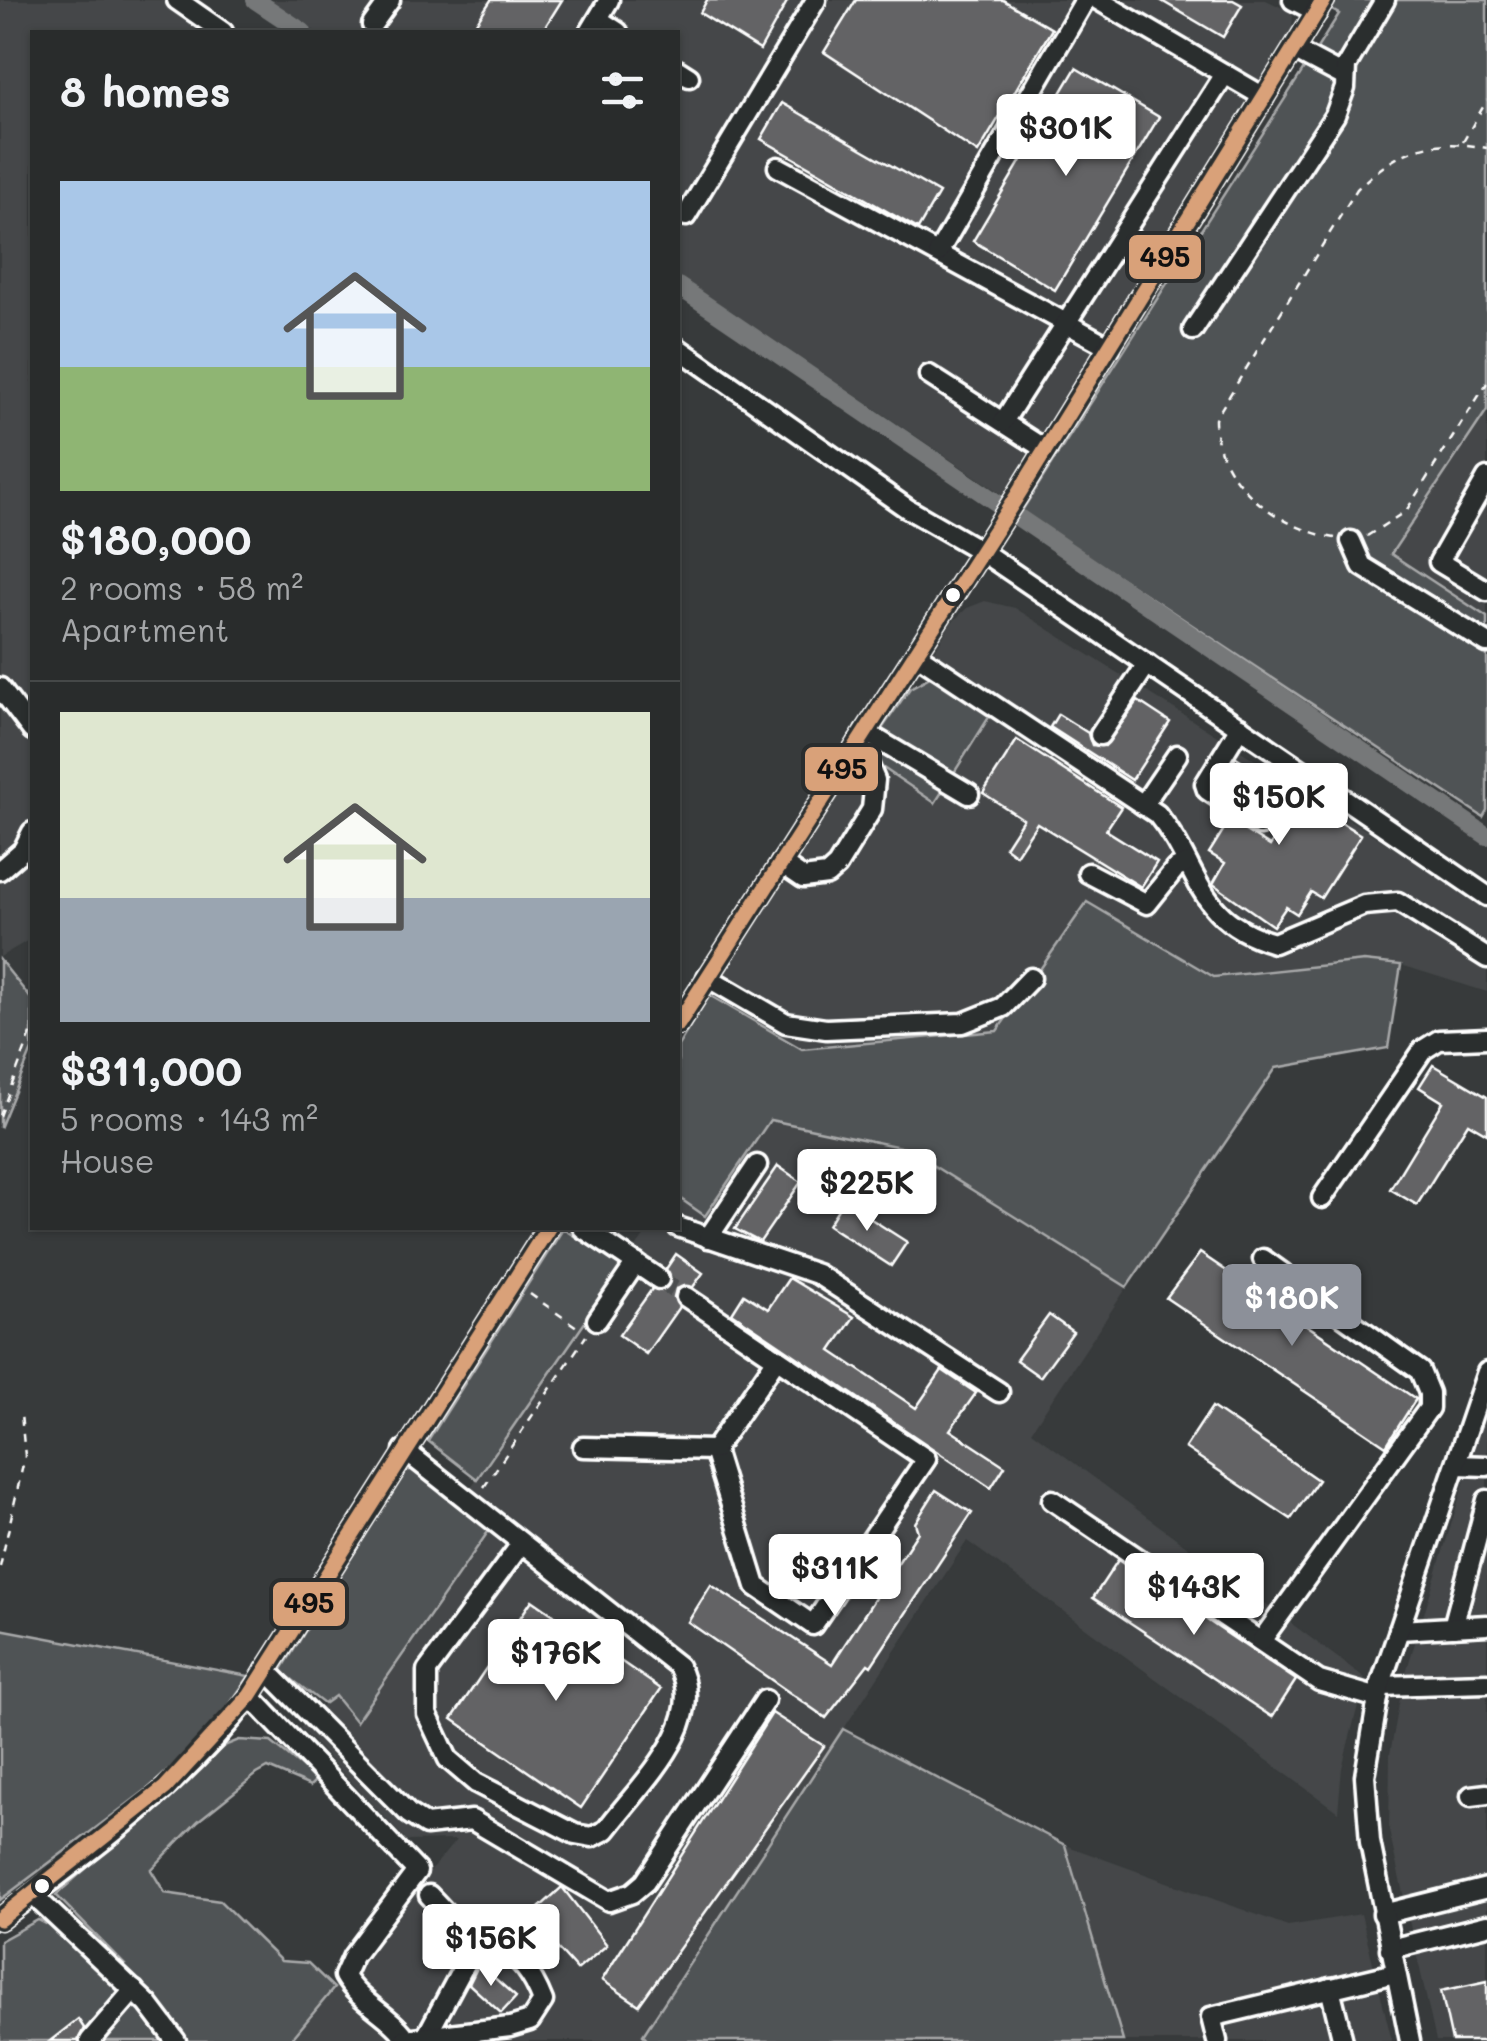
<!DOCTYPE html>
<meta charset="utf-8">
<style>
body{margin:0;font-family:Mali,sans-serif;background:#353838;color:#f1f3f6;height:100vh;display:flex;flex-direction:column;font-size:38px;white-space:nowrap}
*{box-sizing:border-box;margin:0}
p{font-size:32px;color:#a5a7a9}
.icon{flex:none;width:55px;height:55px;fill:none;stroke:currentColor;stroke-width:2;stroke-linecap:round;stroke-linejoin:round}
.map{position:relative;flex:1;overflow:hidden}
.panel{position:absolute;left:30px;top:30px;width:650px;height:1200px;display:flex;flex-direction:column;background:#292c2c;border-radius:0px;box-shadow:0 2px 8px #0004,0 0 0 2px #454848}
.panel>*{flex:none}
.price{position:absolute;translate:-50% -85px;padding:0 22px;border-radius:10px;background:#fff;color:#222;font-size:32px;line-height:65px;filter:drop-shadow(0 2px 5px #0008)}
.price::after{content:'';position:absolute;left:50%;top:60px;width:30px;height:22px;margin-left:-15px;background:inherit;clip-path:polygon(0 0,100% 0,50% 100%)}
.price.active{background:#8c9099;color:#fff}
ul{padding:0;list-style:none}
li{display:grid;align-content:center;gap:20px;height:530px;padding:0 30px}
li+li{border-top:2px solid #454848}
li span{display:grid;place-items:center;height:310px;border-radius:0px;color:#555}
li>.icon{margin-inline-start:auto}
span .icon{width:180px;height:180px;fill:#fffc;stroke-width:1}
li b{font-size:42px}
h2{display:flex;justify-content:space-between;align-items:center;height:120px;padding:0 30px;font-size:42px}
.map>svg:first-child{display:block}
.built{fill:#444748}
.green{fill:#505354;stroke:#a8a9aa;stroke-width:2.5}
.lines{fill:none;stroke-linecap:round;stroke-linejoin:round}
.canal{stroke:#767879;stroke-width:18}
.building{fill:#636465;stroke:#fff;stroke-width:2.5}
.minor-tunnel{stroke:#4b4e4f;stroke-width:18;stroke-dasharray:18 9;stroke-linecap:butt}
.minor-casing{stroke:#fff;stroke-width:25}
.path{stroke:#fff;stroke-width:2.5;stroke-dasharray:8 8;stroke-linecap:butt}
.minor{stroke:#2a2d2e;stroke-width:18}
.bus-1-casing{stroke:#2a2d2e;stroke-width:22}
.bus-1{stroke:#d9a179;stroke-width:15}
.bus-dot{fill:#fff;stroke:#2a2d2e;stroke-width:4}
.line-badge{stroke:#2a2d2e;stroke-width:4}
.pale-badge-label{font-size:28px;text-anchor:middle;font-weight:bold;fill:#111}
</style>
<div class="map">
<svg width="1487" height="2041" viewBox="0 0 1487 2041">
<rect width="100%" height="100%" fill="#373a3b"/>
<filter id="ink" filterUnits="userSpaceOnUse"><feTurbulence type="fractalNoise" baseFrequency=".01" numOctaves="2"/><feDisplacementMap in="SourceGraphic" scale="20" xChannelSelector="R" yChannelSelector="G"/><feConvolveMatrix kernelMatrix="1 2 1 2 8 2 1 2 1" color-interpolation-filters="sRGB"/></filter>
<g filter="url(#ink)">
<g class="built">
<polygon points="0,0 164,0 210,32 32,32 32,938 0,957"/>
<polygon points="268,0 1266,0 1293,13 1292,28 1003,495 678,276 678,32 316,32"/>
<polygon points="1487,410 1487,617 1390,555"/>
<polygon points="985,601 1015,608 1487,907 1487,992 1401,965 1364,961 1214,977 1088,902 997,1031 802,1049 709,995 864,755 935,802 1002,698 934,652 951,623 967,608"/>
<polygon points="769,1120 905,1148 1127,1287 1031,1431 1365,1678 1342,1768 1338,1812 967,1541 643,2035 648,2041 290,2041 456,1840 407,1841 300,1728 334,1695 357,1721 490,1529 460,1504 634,1250 650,1228 678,1228 678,1197 705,1215"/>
<polygon points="1487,1407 1487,2041 1436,2041 1389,1831 1390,1754 1403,1682"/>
<polygon points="1065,1845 1288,1926 1361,1914 1392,2041 1123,2041"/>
</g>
<g class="green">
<polygon points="1313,0 1487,0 1487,410 1391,554 1487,617 1487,810 1483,817 1021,512 1339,14"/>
<polygon points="930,677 991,714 935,803 864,755 910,688"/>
<polygon points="1087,902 1214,977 1364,961 1401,965 1388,1048 1276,1068 1127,1287 905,1148 770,1120 705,1216 678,1197 678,1046 709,995 802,1049 997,1031"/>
<polygon points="0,960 32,1000 32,1050 0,1128"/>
<polygon points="563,1229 623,1267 477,1479 428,1441"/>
<polygon points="412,1469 422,1472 490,1529 356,1722 335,1696 324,1704 281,1671 400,1475"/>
<polygon points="0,1629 249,1676 216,1724 178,1766 0,1900"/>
<polygon points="843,1729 1065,1845 1123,2041 648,2041 643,2035"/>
<polygon points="239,1740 271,1742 317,1779 310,1786 268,1768 257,1774 198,1821 151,1870 165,1893 220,1901 281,1961 308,1963 334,1988 290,2041 0,2041 0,1941 38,1920 54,1928 111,1978 125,1965 56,1895 224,1746"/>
</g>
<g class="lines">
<g class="canal">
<polyline points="255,0 303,32"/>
<polyline points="678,286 1487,836"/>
</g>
</g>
<g class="building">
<polygon points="491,0 562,0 542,32 470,32"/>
<polygon points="707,0 788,0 760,50 700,13"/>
<polygon points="856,0 1003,0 1052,29 978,153 824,52"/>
<polygon points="1160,0 1233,0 1242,5 1223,37"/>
<polygon points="1076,68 1159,117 1055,290 973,241"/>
<polygon points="782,103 939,193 918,229 761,139"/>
<polygon points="1138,701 1170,722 1132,780 1050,727 1058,714 1088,733 1092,745 1105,746"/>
<polygon points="1017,740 1121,807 1106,830 1157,862 1141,887 1037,823 1016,855 1005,847 1023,819 983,793"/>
<polygon points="1236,757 1361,835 1321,898 1311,892 1297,914 1286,907 1273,926 1213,884 1225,863 1209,853 1229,821 1270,846 1284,824 1220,784"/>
<polygon points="1433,1065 1487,1097 1487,1134 1468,1123 1417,1205 1390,1189 1443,1102 1419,1087"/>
<polygon points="778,1166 801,1182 760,1242 735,1229"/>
<polygon points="843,1201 907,1242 891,1266 828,1225"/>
<polygon points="1200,1253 1416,1399 1386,1446 1166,1298"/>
<polygon points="676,1254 703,1273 693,1287 676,1289 674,1297 679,1307 646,1354 619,1335 652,1289 669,1287 671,1279 666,1269"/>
<polygon points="789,1278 854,1317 831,1351 916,1408 942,1370 976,1393 950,1430 1005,1466 991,1488 732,1313 744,1294 768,1309"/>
<polygon points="1049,1315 1073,1332 1040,1377 1016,1360"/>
<polygon points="1212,1407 1318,1480 1291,1519 1185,1448"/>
<polygon points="936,1490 972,1513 871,1666 868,1664 826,1718 688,1622 711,1585 832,1664 918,1532 915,1523"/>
<polygon points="1118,1560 1296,1680 1272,1717 1093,1598"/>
<polygon points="532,1600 661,1689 581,1808 452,1719"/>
<polygon points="772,1713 824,1746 639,2005 602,1980"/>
<polygon points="562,1887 607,1945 577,1970 529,1917"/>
<polygon points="479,1964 516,1997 501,2013 469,1984"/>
<polygon points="1487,1981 1487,2041 1452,2041 1441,1991"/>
<polygon points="78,2019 84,2028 78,2041 50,2041"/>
</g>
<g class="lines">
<polyline class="minor-tunnel" points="659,1279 686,1297"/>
<g class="minor-casing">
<g id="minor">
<polyline points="177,0 223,32"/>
<polyline points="1098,0 1264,97"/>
<polyline points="1293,0 1317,12"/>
<polyline points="598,19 618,32"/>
<polyline points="372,25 390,0"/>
<polyline points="590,32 609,0"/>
<polyline points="1294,50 1345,77"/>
<polyline points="678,70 689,77"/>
<polyline points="778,167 1110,347"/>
<polyline points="686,216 816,0"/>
<polyline points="938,253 1085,0"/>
<polyline points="1193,330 1335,115 1345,88 1346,66 1385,0"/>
<polyline points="678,348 908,509 981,551 1487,896"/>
<polyline points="929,375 1046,450"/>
<polyline points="1003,422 1225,74"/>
<polyline points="1487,478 1439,562 1487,591"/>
<polyline points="1351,541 1362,566 1487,643"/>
<path d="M916,654l241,160c44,54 37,106 117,129l90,-38 34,-3 89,56"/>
<polyline points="0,688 32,730"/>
<polyline points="1240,727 1205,784 1207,790 1260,825"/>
<polyline points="865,732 969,794"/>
<polyline points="1100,735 1147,664"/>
<polyline points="1143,805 1177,755"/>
<polyline points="781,863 803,878 827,875 837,866 872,809 875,780 859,742"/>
<polyline points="0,870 23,850 32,832"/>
<polyline points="1088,873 1147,904 1175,869 1187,863"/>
<polyline points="707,977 786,1023 826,1029 963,1023 1003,1007 1031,978"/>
<polyline points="678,1024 1017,496 1324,0"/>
<polyline points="1322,1198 1423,1050 1439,1040 1487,1038"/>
<polyline points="678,1227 817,1274 999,1392"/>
<polyline points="583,1228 659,1279"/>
<polyline points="708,1238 757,1165"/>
<polyline points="686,1297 926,1459 813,1625 756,1586 714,1450 777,1358"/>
<polyline points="597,1320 636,1263"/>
<polyline points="583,1447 714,1450"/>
<path d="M404,1450l274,216c32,57 -40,120 -72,164l-14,7 -17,-3 -99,-51 -28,-24 -21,-45v-43l94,-127"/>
<polyline points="1457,1465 1487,1466"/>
<polyline points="1052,1500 1319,1681 1378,1698"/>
<polyline points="1453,1627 1487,1500"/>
<polyline points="1399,1630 1487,1625"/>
<polyline points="1261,1641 1429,1408 1429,1393 1420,1371 1263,1259"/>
<polyline points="266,1670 409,1814 426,1825 472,1820 609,1901 632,1893 645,1882 765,1700"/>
<polyline points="1380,1686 1487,1683"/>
<path d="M250,1696l167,175 -64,85 -9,20c15,27 49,40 64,65"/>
<polyline points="1471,1796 1487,1794"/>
<polyline points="33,1895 148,2004 176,2041"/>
<polyline points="1383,1914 1487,1888"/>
<path d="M0,1919c90,-67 183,-133 250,-223l298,-468"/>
<polyline points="1390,1949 1487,1925"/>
<polyline points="1330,1988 1343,2041"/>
<polyline points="427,2035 472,1951"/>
<path d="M405,2039l105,-12 20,-6 13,-20c-7,-18 -20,-43 -41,-50 -24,-7 -30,5 -55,-13l-1,-25 -17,-18"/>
<polyline points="90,2041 134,1990"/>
<polyline points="1217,2041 1211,2017 1395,1973"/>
<polyline points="1410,2041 1370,1842 1365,1776 1380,1686 1487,1372"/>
</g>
</g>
<g class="path">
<polyline points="1463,142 1487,100"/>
<polyline points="1367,536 1406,511 1487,383"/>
<path d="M1335,538c-58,-10 -120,-57 -120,-119l142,-230c40,-39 73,-52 130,-41"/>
<polyline points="0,1116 32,1031"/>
<polyline points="530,1294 581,1330"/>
<polyline points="484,1487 586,1336"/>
<polyline points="0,1567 25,1456 21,1414"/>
</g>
<use href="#minor" class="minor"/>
<g class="bus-1-casing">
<g id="bus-1">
<polyline points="678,1024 1017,496 1324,0"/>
<polyline points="0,1919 165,1788 250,1696 548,1228"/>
</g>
</g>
<use href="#bus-1" class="bus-1"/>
</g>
</g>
<g class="bus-dot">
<circle cx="953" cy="595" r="9"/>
<circle cx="42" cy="1886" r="9"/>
</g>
<g class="line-badge">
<rect x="1127" y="233" width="76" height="48" rx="10" fill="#d9a179"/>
<rect x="803" y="745" width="77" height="48" rx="10" fill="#d9a179"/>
<rect x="271" y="1580" width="76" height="48" rx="10" fill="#d9a179"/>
</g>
<g class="pale-badge-label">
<text x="1165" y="267">495</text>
<text x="842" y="779">495</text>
<text x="309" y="1613">495</text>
</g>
</svg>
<b class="price" style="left:1066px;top:179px">$301K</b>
<b class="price" style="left:1279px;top:848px">$150K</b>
<b class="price" style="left:867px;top:1234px">$225K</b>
<b class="price active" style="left:1292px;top:1349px">$180K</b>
<b class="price" style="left:835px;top:1619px">$311K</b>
<b class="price" style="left:1194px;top:1638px">$143K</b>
<b class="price" style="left:556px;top:1704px">$176K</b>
<b class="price" style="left:491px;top:1989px">$156K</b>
<section class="panel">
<h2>8 homes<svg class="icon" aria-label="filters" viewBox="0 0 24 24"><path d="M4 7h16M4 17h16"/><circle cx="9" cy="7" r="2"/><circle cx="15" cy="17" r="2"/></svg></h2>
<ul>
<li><span style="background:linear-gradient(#a9c7e8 60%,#8fb573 0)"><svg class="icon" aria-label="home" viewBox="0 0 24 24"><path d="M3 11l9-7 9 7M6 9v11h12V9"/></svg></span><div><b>$180,000</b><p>2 rooms · 58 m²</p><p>Apartment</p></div></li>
<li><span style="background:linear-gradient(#dfe7d0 60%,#9aa5b1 0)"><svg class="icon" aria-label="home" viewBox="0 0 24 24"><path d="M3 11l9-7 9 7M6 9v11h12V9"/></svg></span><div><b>$311,000</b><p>5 rooms · 143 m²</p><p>House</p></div></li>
</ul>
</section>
</div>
